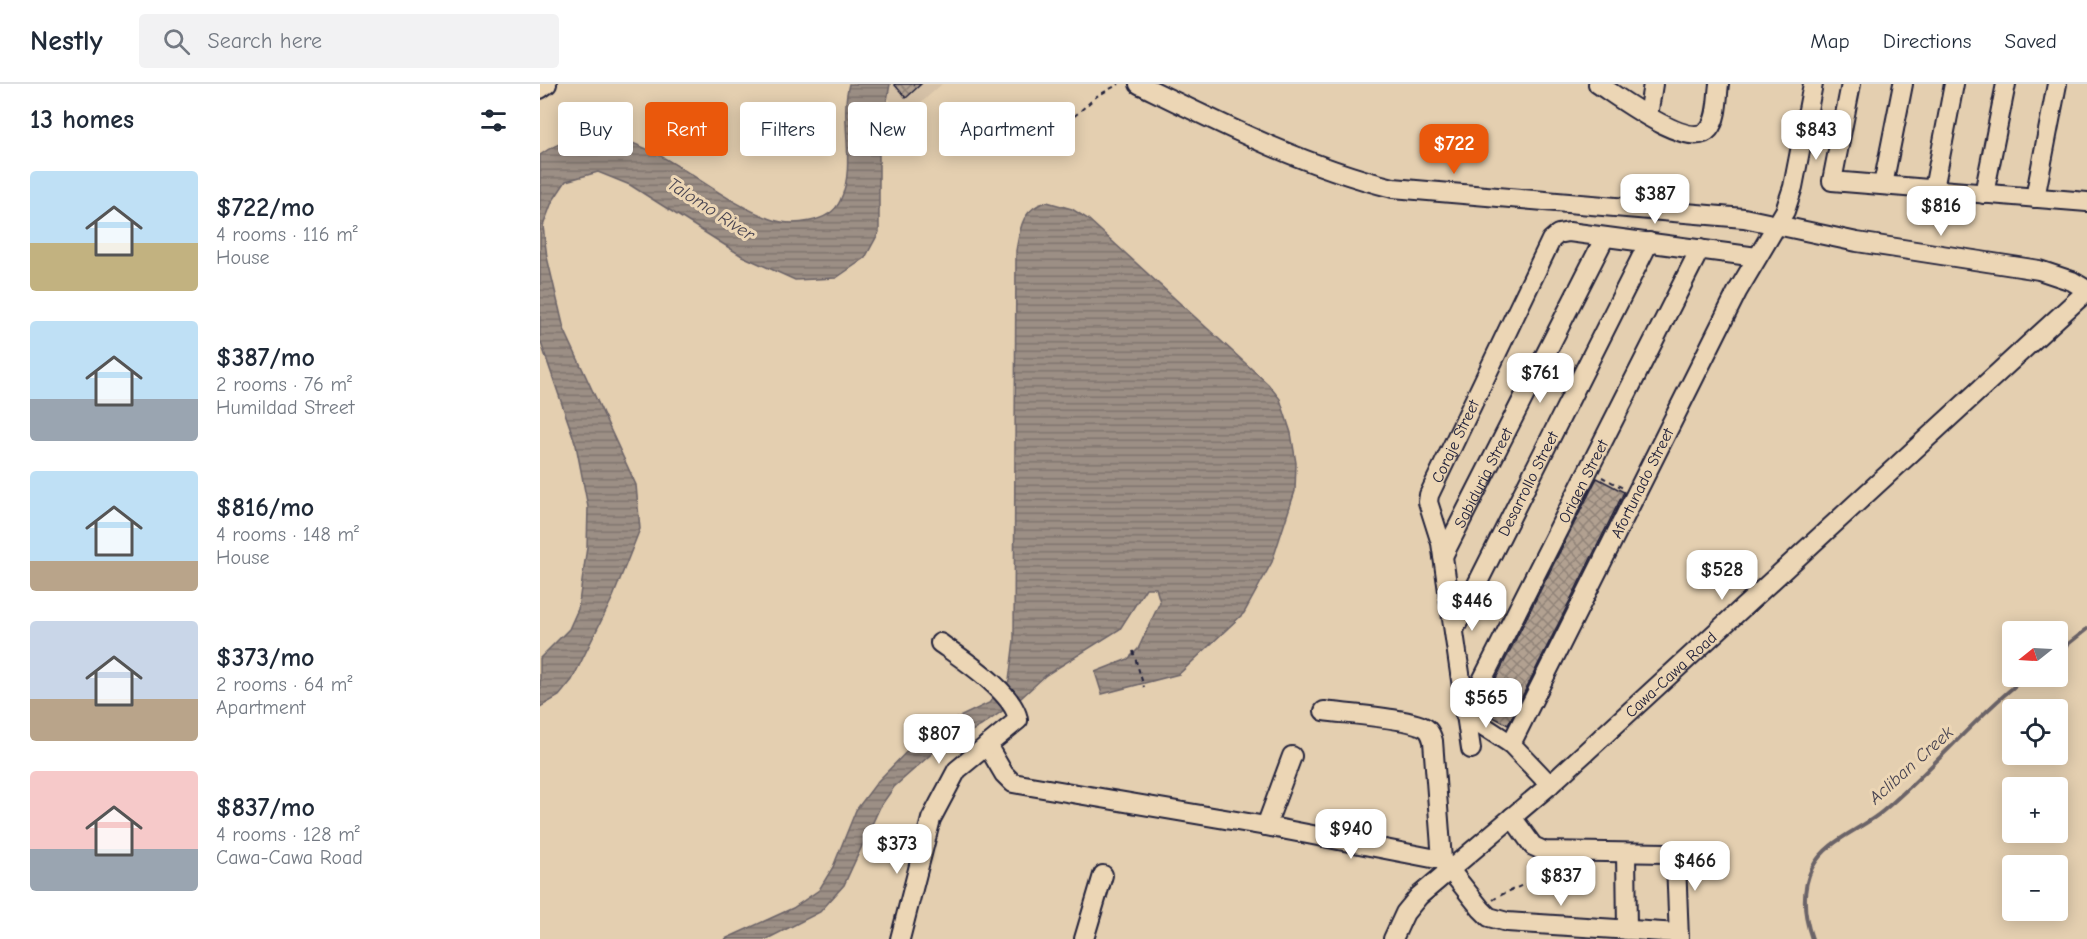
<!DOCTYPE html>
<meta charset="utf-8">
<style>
body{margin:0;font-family:"Comic Neue",sans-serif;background:#f2f2f3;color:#1f2937;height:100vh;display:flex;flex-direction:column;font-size:22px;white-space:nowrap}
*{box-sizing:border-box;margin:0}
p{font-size:20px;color:#747a83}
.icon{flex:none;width:33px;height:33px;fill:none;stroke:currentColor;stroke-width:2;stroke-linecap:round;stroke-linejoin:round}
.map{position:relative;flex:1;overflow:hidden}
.details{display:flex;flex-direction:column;background:#fff;width:540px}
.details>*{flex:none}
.top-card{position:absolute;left:18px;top:18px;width:570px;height:54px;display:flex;gap:12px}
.needle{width:39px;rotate:252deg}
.fabs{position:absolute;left:1462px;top:537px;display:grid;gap:12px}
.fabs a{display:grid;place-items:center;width:66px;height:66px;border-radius:6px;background:#fff;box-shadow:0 3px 15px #0003;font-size:30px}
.price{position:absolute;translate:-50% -51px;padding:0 14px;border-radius:12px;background:#fff;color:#222;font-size:20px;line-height:39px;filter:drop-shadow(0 2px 3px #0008)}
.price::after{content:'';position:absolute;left:50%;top:36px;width:18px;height:14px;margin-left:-9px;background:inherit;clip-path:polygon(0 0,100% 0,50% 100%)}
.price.selected{background:#ea580c;color:#fff}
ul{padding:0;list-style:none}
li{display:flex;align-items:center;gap:18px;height:150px;padding:0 30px}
li span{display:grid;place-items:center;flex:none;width:168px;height:120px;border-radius:6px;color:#555}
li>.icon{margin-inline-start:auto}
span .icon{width:72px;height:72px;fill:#fffc;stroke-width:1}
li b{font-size:26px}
h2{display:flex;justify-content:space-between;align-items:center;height:72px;padding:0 30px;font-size:26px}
.tag{padding:0 21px;border-radius:6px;background:#fff;box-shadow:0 3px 15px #0003;font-size:21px;line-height:54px}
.tag.selected{background:#ea580c;color:#fff}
header{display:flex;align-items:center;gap:36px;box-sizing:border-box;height:84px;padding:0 30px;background:#fff;border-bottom:2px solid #e0e1e3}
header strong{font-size:28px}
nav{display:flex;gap:33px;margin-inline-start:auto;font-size:21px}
.search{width:420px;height:54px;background:#f2f2f3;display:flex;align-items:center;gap:15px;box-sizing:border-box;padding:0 21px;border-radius:6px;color:#747a83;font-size:22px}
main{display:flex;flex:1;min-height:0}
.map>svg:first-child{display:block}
.built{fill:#d5c1a7}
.water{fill:url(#water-rules);stroke:#6b6367;stroke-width:1.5}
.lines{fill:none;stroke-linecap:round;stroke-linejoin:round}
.stream{stroke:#6b6367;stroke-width:4}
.building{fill:url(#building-cross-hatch);stroke:#22223b;stroke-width:1.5}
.minor-casing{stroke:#22223b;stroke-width:22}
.path{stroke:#22223b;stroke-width:2;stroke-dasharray:4.5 4.5;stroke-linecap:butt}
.minor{stroke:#ecd6b5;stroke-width:18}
.labels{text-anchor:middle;stroke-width:6;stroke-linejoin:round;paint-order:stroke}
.street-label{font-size:16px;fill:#22223b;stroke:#ecd6b5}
.water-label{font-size:18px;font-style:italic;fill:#474351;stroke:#ecd6b5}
</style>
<header>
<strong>Nestly</strong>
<div class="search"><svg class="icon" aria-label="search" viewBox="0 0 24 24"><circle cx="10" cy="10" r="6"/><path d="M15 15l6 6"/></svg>Search here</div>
<nav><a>Map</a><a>Directions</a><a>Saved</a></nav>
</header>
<main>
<section class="details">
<h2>13 homes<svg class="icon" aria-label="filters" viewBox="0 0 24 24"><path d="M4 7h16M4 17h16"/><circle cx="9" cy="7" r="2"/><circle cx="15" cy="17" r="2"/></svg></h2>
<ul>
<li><span style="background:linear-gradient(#bfe0f5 60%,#c2b280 0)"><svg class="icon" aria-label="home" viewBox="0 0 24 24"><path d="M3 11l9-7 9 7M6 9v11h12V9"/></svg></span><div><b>$722/mo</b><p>4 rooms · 116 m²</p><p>House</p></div></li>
<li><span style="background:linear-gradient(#bfe0f5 65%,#9aa5b1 0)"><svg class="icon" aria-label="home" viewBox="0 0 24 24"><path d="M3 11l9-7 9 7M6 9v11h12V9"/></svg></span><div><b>$387/mo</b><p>2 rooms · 76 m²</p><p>Humildad Street</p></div></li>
<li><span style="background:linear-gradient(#bfe0f5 75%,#b9a48a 0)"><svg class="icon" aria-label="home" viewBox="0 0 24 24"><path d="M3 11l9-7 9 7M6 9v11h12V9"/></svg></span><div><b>$816/mo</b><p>4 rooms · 148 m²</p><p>House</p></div></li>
<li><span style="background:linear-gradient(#c9d6e8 65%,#b9a48a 0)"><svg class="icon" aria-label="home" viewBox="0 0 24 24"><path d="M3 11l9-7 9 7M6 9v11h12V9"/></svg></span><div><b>$373/mo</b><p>2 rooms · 64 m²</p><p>Apartment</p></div></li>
<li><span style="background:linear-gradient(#f6c9c9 65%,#9aa5b1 0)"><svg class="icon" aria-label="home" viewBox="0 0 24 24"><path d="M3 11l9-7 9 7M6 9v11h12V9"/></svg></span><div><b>$837/mo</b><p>4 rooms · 128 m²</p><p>Cawa-Cawa Road</p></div></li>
</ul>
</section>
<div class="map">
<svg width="1547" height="855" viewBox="0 0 1547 855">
<defs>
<pattern id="water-rules" width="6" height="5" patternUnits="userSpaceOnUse" patternTransform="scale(1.5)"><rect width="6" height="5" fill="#9c8f85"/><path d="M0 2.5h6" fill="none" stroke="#7f746e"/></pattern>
<pattern id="building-cross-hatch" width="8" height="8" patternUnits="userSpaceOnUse" patternTransform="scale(1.5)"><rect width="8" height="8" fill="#b2a191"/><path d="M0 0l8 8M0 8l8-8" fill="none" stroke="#908378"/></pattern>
</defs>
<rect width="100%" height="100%" fill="#e4cfb0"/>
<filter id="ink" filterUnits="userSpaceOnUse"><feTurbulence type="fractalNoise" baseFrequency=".0167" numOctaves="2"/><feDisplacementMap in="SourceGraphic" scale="12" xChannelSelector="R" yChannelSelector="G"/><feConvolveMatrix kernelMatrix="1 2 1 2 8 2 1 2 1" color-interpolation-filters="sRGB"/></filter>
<g filter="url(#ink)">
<polygon class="built" points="350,0 402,0 364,34 347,13"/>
<g class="water">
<path d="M309,0h41l-11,60v88l-14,26 -29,20 -41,2 -53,-24 -112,-71 -32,-13 -32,9 -14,21 -9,24 4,31 17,72 72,156 4,44 -27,68 -41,83 -13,16 -19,11v-49l29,-29 9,-20 9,-62 1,-40 -12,-62 -36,-105v-185c18,-14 50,-23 73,-18 59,14 102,62 158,82 20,8 59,4 69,-18 17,-36 -1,-80 9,-117z"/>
<path d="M507,118l25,7 16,10 180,165 12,15 11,34 5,30 -1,28 -23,71 -28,51 -65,61 -77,20 -7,-22 33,-13 10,-10 22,-47 -4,-14h-10l-26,41 -74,46 -25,23 -40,28 -44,23 -43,38 -14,20 -36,78 -24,27 -53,27h-42l68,-31 26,-18 14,-23 23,-57 22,-29 38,-39 35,-21 38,-18 20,-22 5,-41 2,-389c4,-23 6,-43 31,-49z"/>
</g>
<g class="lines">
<g class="stream">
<polyline points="1518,568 1547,545"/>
<path d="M1272,855c-8,-23 -11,-48 0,-71 14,-28 49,-38 71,-57 50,-42 92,-94 144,-135"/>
</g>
</g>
<g class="building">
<polygon points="354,0 381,0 366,14"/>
<polygon points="1057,394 1084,408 968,641 940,626"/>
</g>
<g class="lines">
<g class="minor-casing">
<g id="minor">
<path d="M599,0c82,40 165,82 254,104l351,30 113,24 182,28 33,11 15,9"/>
<path d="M1058,0c19,12 92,68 111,45 9,-11 8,-31 10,-45"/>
<polyline points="1311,0 1292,97 1547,118"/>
<polyline points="0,5 7,0"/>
<polyline points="1108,32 1113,0"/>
<polyline points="1343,101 1363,0"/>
<polyline points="1394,105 1414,0"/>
<polyline points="1444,110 1466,0"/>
<polyline points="1495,114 1517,0"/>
<path id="s1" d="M903,472l162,-319"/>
<path id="s2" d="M914,546l195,-388"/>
<path d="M784,627c20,3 90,7 103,18 3,3 5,8 6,12l9,119 39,49 8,8 18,5 171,11"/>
<path id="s3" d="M925,630l235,-465"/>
<polyline points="925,630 971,660 1010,701"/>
<path id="s4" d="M971,660l226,-452 48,-81 8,-24 20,-103"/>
<polyline points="447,661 464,690 473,699 726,742 902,776"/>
<path id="s5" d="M931,665l-30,-206 -13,-41 1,-7 122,-255 7,-6 11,-2 188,25"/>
<polyline points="972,733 993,762 1004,767 1127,769 1133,772 1136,778 1139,855"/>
<polyline points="726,742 752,672"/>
<polyline points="1086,769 1087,846"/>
<path d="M360,855l31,-120 26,-49 61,-50c-3,-27 -57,-62 -78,-77"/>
<polyline points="544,855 563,791"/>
<path id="s6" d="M853,855l12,-26 14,-17 131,-111 537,-494"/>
</g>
</g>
<g class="path">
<polyline points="494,68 557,12 579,0"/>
<polyline points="1062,393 1083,404"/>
<polyline points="593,567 604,603"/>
<path d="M953,816c16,-12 45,-16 54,-35"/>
</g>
<use href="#minor" class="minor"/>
</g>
</g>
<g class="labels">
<g class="street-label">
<text dy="6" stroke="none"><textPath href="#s5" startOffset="318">Coraje Street</textPath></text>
<text dy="6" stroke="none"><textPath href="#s1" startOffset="88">Sabiduria Street</textPath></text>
<text dy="6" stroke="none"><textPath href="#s3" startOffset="261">Origen Street</textPath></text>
<text dy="6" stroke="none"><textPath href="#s4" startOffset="292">Afortunado Street</textPath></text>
<text dy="6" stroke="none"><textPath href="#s2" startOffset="164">Desarrollo Street</textPath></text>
<text dy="6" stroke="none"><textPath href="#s6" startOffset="386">Cawa-Cawa Road</textPath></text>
</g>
<g class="water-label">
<text transform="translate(171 125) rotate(33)" y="6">Talomo River</text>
<text transform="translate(1371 681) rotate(-42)" y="6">Acliban Creek</text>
</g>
</g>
</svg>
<div class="fabs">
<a><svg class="needle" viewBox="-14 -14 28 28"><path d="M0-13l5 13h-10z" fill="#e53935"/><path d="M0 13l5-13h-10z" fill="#747a83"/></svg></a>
<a><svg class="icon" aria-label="locate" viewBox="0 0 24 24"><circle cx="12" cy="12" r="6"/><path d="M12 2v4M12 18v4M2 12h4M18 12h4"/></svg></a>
<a>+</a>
<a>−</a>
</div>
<b class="price" style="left:1276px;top:77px">$843</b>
<b class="price selected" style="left:914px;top:91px">$722</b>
<b class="price" style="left:1115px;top:141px">$387</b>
<b class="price" style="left:1401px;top:153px">$816</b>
<b class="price" style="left:1000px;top:320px">$761</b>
<b class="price" style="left:1182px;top:517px">$528</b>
<b class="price" style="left:932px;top:548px">$446</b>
<b class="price" style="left:946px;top:645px">$565</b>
<b class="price" style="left:399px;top:681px">$807</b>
<b class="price" style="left:811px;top:776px">$940</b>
<b class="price" style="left:357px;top:791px">$373</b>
<b class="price" style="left:1155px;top:808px">$466</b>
<b class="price" style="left:1021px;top:823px">$837</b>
<div class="top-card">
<a class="tag">Buy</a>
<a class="tag selected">Rent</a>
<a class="tag">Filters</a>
<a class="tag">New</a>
<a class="tag">Apartment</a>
</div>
</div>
</main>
